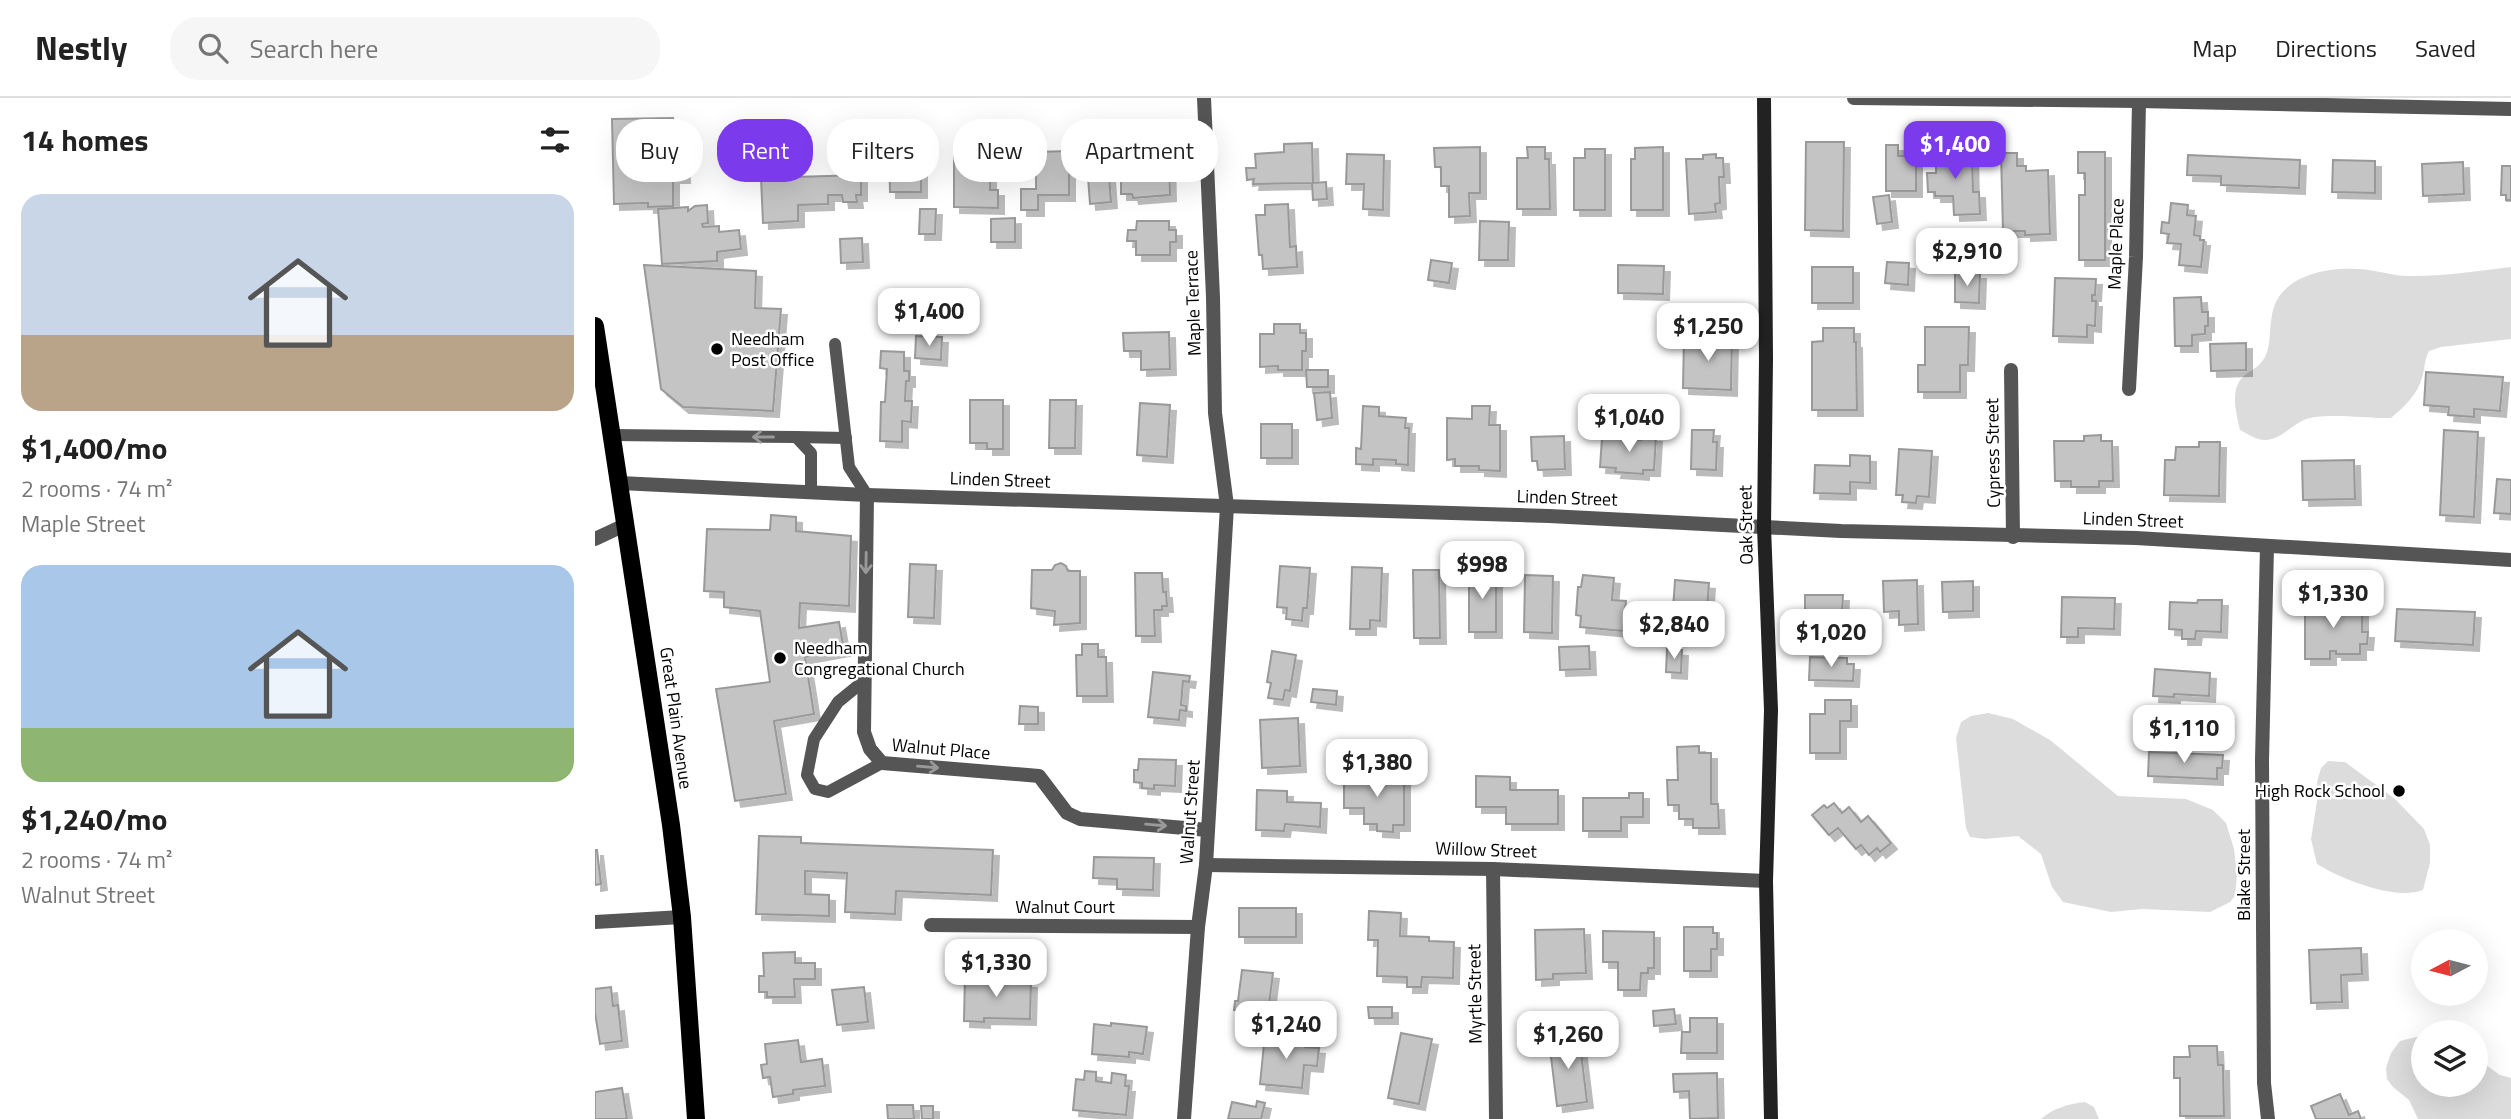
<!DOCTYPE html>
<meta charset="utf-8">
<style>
body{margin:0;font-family:"Titillium Web",sans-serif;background:#f6f6f6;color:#222;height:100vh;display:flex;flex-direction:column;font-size:26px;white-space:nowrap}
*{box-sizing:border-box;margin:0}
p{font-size:23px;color:#767676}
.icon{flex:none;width:38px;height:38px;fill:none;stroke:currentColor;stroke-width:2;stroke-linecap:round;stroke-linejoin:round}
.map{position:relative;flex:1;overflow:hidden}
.details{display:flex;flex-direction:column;background:#fff;width:595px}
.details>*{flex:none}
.guide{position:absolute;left:21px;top:21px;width:665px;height:63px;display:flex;gap:14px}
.needle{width:46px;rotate:263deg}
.buttons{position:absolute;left:1816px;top:831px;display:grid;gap:14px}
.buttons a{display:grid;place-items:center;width:77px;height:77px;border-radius:50%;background:#fff;box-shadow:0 7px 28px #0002;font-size:35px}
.price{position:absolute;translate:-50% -60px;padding:0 16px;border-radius:14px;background:#fff;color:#222;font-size:23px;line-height:46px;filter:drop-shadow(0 2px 4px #0008)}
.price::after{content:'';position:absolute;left:50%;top:42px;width:21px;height:16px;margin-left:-10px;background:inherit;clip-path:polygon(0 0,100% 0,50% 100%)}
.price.selected{background:#7c3aed;color:#fff}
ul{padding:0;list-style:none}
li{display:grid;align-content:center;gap:14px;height:371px;padding:0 21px}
li span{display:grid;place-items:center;height:217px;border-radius:21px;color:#555}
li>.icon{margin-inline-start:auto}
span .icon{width:126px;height:126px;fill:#fffc;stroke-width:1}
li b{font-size:30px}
h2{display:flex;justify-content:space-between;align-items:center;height:84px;padding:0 21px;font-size:30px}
.pill{padding:0 24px;border-radius:28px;background:#fff;box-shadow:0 7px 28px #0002;font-size:24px;line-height:63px}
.pill.selected{background:#7c3aed;color:#fff}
header{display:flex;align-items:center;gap:42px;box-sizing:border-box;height:98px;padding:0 35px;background:#fff;border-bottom:2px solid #e0e0e0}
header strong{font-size:33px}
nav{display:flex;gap:38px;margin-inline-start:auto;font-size:24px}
.search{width:490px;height:63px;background:#f6f6f6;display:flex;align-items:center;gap:18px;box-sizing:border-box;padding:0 24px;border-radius:28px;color:#767676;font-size:26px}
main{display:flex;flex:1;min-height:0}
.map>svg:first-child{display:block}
.green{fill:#dcdcdc}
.building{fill:#c4c4c4;stroke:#999;stroke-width:2;filter:url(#shadow)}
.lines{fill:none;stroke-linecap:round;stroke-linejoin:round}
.lane{stroke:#555;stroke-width:12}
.street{stroke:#555;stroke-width:14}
.secondary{stroke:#222;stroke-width:14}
.primary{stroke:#000;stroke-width:18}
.oneway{stroke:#999}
.poi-dot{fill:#000;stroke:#fff;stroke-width:2.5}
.labels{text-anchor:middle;stroke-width:5;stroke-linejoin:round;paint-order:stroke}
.street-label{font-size:18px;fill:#000;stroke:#fff}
.poi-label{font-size:18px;fill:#000;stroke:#fff;text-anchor:start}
</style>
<header>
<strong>Nestly</strong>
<div class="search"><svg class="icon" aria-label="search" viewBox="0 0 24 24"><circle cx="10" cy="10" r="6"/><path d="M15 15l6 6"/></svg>Search here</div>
<nav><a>Map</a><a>Directions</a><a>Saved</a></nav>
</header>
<main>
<section class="details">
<h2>14 homes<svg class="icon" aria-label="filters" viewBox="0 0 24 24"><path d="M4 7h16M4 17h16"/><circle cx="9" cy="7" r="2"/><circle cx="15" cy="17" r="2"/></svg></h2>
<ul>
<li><span style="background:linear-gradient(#c9d6e8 65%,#b9a48a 0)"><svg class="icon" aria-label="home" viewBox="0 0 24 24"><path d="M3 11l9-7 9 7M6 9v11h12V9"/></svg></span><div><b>$1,400/mo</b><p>2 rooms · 74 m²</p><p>Maple Street</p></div></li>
<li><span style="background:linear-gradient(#a9c7e8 75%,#8fb573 0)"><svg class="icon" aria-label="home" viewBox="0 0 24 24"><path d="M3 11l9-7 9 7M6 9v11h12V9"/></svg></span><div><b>$1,240/mo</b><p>2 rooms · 74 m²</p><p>Walnut Street</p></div></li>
</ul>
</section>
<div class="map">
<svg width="1916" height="1021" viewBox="0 0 1916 1021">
<defs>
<filter id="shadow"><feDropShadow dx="6" dy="6" stdDeviation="0" flood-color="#0004"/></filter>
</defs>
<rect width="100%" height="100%" fill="#fff"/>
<g class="green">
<path d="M1916,169v72l-70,8 -12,4c-5,10 -4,17 -7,27 -5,17 -18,29 -31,40 -22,1 -68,-6 -87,2 -14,6 -22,19 -39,20 -9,0 -17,-6 -25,-10 -4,-18 -11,-42 5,-55 7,-5 16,-10 20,-18 8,-15 2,-38 12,-57 14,-26 53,-33 80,-31 16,0 32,6 48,7 35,1 71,-5 106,-9z"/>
<polygon points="1393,615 1418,621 1455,642 1523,698 1591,701 1618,712 1631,725 1639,751 1642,777 1640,798 1635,804 1615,814 1547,811 1516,814 1468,804 1457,789 1446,756 1423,738 1390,741 1375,739 1371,730 1361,640 1366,624 1376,618"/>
<path d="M1733,663l17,1 50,37 29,30 6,16v18l-7,27c-28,11 -82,-11 -106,-26l-6,-25 7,-44 -1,-13 4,-14z"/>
<polygon points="1829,937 1829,987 1881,987 1881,960 1905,977 1916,980 1916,1021 1823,1021 1814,1002 1798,989 1792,981 1791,970 1796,955 1805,943"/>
<path d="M1490,1004l9,5 5,12h-58c12,-11 28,-15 44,-17z"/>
</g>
<g class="building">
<polygon points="78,20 78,51 88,51 89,79 78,79 78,108 53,109 53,105 19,106 17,21"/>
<polygon points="1211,44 1249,44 1248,133 1210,132"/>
<polygon points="717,45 718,85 731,84 732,101 718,102 717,85 658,86 659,81 652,82 651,70 661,70 660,56 689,54 689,46"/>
<polygon points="1291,47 1303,47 1303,58 1321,58 1321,93 1291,93"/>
<polygon points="885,49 885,95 874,95 875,118 854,119 854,88 846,88 846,69 840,69 839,50"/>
<polygon points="932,49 950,49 950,61 954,61 955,111 922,111 922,60 933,60"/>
<polygon points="1068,49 1068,112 1036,112 1036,61 1040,61 1040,50"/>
<polygon points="990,51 1010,51 1010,112 979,112 979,60 990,60"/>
<polygon points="294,52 326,52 326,94 295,94"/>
<polygon points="474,53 474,97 443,97 443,112 426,112 426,91 441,91 441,54"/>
<polygon points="1377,53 1378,94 1384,94 1385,116 1359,117 1358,98 1340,98 1340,94 1333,94 1332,75 1341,75 1341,54"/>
<polygon points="376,54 406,54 406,77 395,77 395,92 403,92 403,110 359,109 359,58 376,59"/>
<polygon points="1483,54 1510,54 1510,162 1484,162 1484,97 1490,97 1490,75 1483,75"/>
<polygon points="574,55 575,97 538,100 537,96 526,96 526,75 534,75 533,56"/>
<polygon points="1406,55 1422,55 1422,68 1431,68 1431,73 1453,72 1455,136 1430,137 1430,133 1408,133"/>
<polygon points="752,56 789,57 788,112 768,111 769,86 751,86"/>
<polygon points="1121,56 1121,60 1128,60 1129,79 1124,79 1125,105 1120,106 1121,114 1094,116 1091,61 1108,61 1108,57"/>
<polygon points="1593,57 1705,62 1704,90 1626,87 1626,78 1592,77"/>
<polygon points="1738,62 1780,63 1780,95 1737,94"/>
<polygon points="1868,64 1869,96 1828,98 1827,66"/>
<polygon points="1907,68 1916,68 1916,102 1911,102 1911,97 1906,97"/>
<polygon points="266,77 266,97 261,97 262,104 248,104 247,97 233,97 233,106 203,107 203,123 168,125 166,80"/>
<polygon points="514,77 516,104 495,106 493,79"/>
<polygon points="1294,97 1297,124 1282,126 1278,99"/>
<polygon points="1576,105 1593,107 1592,117 1601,118 1599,137 1605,138 1605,142 1609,142 1606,169 1584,167 1586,146 1572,145 1574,136 1566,135 1567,124 1574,125"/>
<polygon points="693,106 695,149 701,148 702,169 668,171 667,157 664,157 661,117 670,117 670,107"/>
<polygon points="112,107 113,125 107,126 108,129 124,128 124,134 144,132 146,151 122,154 122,163 67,166 63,111 93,109 93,113 100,108"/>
<polygon points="325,111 341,111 340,136 324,136"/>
<polygon points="420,120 420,144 396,144 396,121"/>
<polygon points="542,123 574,123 574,132 581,132 581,144 575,144 575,157 541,157 541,143 532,143 533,132 541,132"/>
<polygon points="885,123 914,124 913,162 884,162"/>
<polygon points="267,140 268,164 246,165 245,141"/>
<polygon points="836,162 857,165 854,185 833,182"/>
<polygon points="1292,164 1314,165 1313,187 1290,185"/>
<polygon points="49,167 161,173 160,210 186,211 178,313 88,309 66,291"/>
<polygon points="1023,167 1069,168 1068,196 1023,195"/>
<rect x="1217" y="169" width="41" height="36"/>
<polygon points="1360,175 1385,175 1384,205 1360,204"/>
<polygon points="1460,180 1501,181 1500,197 1497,197 1497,203 1501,203 1500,228 1492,227 1492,239 1458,238"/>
<polygon points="1606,199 1607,214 1613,214 1613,228 1610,228 1610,236 1597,237 1597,248 1580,248 1579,200"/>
<polygon points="679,226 705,226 705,235 711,235 711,253 707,253 707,272 683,272 683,268 665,269 665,236 679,236"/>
<polygon points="1330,229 1374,229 1373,267 1365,267 1365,294 1323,294 1323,267 1330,267"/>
<polygon points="1228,230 1259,230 1259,244 1261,244 1262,312 1217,312 1217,244 1228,243"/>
<polygon points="574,234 575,271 546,272 546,253 529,253 528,235"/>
<polygon points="321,238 347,239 346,262 320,260"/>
<polygon points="1089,239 1137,240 1136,292 1088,290"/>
<polygon points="1651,245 1651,272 1616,273 1615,246"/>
<polygon points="286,253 309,254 309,273 314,273 314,283 311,283 310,303 317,303 316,324 307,323 307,344 285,343 286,304 290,304 292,271 285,270"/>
<polygon points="711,272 733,272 733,289 712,289"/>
<polygon points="1831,274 1908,279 1905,313 1879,311 1879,319 1853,317 1854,309 1829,307"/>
<polygon points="735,294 737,320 722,322 719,295"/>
<polygon points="375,302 408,302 408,351 392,351 392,345 375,345"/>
<polygon points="455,302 481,302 480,350 454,350"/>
<polygon points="545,305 575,307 572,359 542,357"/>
<polygon points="768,308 784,309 784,318 811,320 810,330 814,330 813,367 801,366 801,362 778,361 778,367 761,366 761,350 766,351"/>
<polygon points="877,308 895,308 894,327 905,327 905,373 884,372 884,368 860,368 860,361 852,362 852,320 877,321"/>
<rect x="666" y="326" width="31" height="34"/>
<polygon points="1097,332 1119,332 1118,344 1122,344 1121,372 1096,371"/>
<polygon points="1849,332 1883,334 1879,419 1845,417"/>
<polygon points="1046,337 1061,338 1059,372 1048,372 1048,376 1020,374 1021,370 1005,369 1007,340 1046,342"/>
<polygon points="1506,337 1506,343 1517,343 1518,383 1504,383 1504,389 1476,389 1476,383 1460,383 1459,343 1489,343 1489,338"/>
<polygon points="969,338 970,371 943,372 942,363 937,363 936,339"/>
<polygon points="1604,344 1625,344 1624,398 1569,397 1570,362 1580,362 1581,349 1604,349"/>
<polygon points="1304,351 1337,353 1334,399 1322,398 1321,405 1307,404 1308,397 1301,397"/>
<polygon points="1255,357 1275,358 1275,385 1255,384 1255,396 1219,395 1220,367 1255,368"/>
<polygon points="1759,362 1760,401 1708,402 1707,363"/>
<polygon points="1902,381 1916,382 1916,416 1899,415"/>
<polygon points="176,417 201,419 201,433 256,438 254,508 205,505 204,530 244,524 249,552 210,559 219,616 179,623 191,696 140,703 121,591 175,584 165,513 129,509 129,494 109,493 112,431 175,432"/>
<polygon points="466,465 471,468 473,473 485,473 485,525 459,527 460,513 436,510 437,472 457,472 460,467"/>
<polygon points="315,466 341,467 339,520 313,519"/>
<polygon points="685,468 715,470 712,510 708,510 707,523 691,521 692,510 682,509"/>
<polygon points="757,469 787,470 785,523 775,522 775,531 755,531"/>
<polygon points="818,472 844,472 845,540 819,540"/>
<polygon points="874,472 901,473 901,534 874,534"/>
<polygon points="540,475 567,475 568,494 571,494 572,508 567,508 567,512 559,512 560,538 541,538"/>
<polygon points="930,477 958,478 957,535 929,534"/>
<polygon points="988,477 1019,480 1017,502 1031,503 1028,533 985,529 986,518 981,517 983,489 986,489"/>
<polygon points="1080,482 1114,485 1112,512 1108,512 1107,531 1102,531 1102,541 1081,540 1082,527 1077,526"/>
<polygon points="1322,482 1323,526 1304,527 1304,513 1289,514 1288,483"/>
<polygon points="1378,483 1378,513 1348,514 1347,484"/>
<polygon points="1210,497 1248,497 1247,515 1232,515 1232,533 1210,533"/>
<polygon points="1467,499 1520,500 1519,531 1483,530 1483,539 1466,539"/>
<polygon points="1603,502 1627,502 1626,534 1601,533 1600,541 1587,541 1587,532 1574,531 1575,504 1602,505"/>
<polygon points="1710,504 1732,504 1732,514 1740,514 1740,507 1767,507 1767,534 1773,534 1772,546 1765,546 1765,556 1741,556 1741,553 1735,553 1735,561 1710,561"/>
<polygon points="1802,511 1880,514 1878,547 1800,543"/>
<polygon points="487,546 503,546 503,559 511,559 512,598 482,598 481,557 487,557"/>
<polygon points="994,548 995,571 965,572 964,549"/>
<polygon points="1072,551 1087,552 1086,575 1071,574"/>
<polygon points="677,553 701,557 695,593 690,592 688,602 673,600 676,585 672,584"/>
<polygon points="1215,559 1252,560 1252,566 1259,566 1258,583 1214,582"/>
<polygon points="1560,571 1615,575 1614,598 1579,596 1579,599 1558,598"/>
<polygon points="558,574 595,578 594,584 588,583 586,607 591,608 591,613 585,612 584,622 553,619"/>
<polygon points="718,591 742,593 741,607 716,604"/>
<polygon points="1230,602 1256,602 1256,623 1245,623 1245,655 1215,655 1215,616 1230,616"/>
<polygon points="425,608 443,609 443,626 424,626"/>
<polygon points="1558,612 1614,616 1612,640 1577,637 1577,642 1556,640"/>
<polygon points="703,620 705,668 667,670 665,622"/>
<polygon points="1104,648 1104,655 1116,655 1116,706 1123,706 1124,730 1098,730 1098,721 1084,721 1084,707 1073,707 1072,682 1083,682 1082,649"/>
<polygon points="1554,654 1628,657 1627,670 1622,670 1622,681 1553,678"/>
<polygon points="544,661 581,662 580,688 559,687 559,691 547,690 547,685 539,684 539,672 543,672"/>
<polygon points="749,678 809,678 809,727 798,727 798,734 782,733 782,726 769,726 769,710 749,710"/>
<polygon points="881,678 915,679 915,692 963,692 963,726 911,726 911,709 881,709"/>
<polygon points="662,692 692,693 692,704 726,705 725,729 690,726 689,733 661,732"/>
<polygon points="1034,695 1048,695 1048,719 1026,719 1026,733 988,733 988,700 1034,700"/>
<polygon points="1239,705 1247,715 1254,709 1266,724 1273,718 1296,745 1285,754 1282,750 1274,757 1266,747 1261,751 1243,730 1234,737 1217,717 1229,707 1232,710"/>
<polygon points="164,738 206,739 206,745 398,752 396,797 301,793 300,816 250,814 252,775 210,773 210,796 234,797 234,818 161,816"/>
<polygon points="0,752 2,752 6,786 0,787"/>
<polygon points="499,759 559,760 558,792 522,791 522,781 498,780"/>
<rect x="644" y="810" width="57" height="29"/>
<polygon points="774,813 806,815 805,838 834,839 834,843 859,844 858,880 827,879 826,889 812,889 812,879 782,878 783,842 773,842"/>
<polygon points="1089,829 1118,829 1118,835 1122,835 1122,851 1116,851 1116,873 1089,873"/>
<polygon points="989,831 991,875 958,876 958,881 941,882 940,832"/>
<polygon points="1008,833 1059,834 1059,870 1053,870 1053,875 1046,875 1045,892 1023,892 1023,864 1008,864"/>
<polygon points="1766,850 1767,876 1746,877 1747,904 1716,905 1714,852"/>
<polygon points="200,854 200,865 220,865 220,881 199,881 200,899 172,899 172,894 164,894 164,878 169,878 168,855"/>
<polygon points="647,872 678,875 673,915 639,912 640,903 643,903"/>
<polygon points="370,877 395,878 395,883 436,884 435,921 389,920 389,924 369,923"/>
<polygon points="16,889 18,908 23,907 27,943 5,946 0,915 0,891"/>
<polygon points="269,889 273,924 242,927 237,892"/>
<polygon points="773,909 797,909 797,920 774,920"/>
<polygon points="1079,911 1081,926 1059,928 1058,913"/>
<polygon points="1095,920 1122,920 1122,955 1086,955 1087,934 1095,934"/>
<polygon points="516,925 552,929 548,956 534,954 534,959 497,956 499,926 516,928"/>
<polygon points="806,935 837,941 824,1006 793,1000"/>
<polygon points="670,936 711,940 710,949 724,950 722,968 709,967 707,990 665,986"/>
<polygon points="984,938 992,1004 962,1008 954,942"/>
<polygon points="203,942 206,964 227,961 230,988 198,992 198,996 178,999 175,979 168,980 166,967 172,966 170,946"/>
<polygon points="1594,948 1622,948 1623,967 1628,967 1629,1018 1585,1018 1585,980 1579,980 1579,959 1595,959"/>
<polygon points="490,973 501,974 501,983 516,985 517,975 531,977 530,988 534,988 531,1017 478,1012 481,981 489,982"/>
<polygon points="1122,975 1123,1020 1095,1021 1094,993 1079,994 1078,976"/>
<polygon points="27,990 32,1021 0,1021 0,994"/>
<polygon points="1745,996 1754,1017 1763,1013 1766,1021 1721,1021 1716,1008"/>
<polygon points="662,1003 670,1005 666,1021 633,1021 637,1004 661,1009"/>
<polygon points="292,1007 318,1007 319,1021 293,1021"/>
<polygon points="326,1008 338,1008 338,1021 327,1021"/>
</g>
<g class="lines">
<g class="lane">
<polyline points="240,246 254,369 272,397"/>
<polyline points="18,337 201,339 216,355 216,393"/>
<polyline points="201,339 251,340"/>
<polyline points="270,582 243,604 219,641 212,677 220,691 233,694 287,665"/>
</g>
<g class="street">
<polyline points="1259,0 1544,3 1916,11"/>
<polyline points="1416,272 1418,439"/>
<polyline points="1534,291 1541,159 1544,3"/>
<polyline points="25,385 272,397 954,418 1246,433 1541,440 1916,462"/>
<polyline points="272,397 269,634 275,651 287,665 444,678 472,715 485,721 613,732"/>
<polyline points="0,441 32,426"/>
<polyline points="1672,449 1667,662 1669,985 1673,1021"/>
<polyline points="611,767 898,771 1171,783"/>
<polyline points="898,771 901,1021"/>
<polyline points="0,824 87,819"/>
<polyline points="336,827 603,829"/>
<polyline points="589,1021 603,829 611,767 632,408 620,315 618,199 609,0"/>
</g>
<polyline class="secondary" points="1169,0 1171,261 1169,429 1176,612 1171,783 1176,1021"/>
<polyline class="primary" points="0,228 76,727 87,819 101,1021"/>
</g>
<defs><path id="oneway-shaft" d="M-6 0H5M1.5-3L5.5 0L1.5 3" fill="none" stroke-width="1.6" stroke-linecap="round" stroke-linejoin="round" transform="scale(1.75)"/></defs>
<g class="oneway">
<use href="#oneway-shaft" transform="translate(168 339) rotate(-180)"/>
<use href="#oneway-shaft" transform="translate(271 465) rotate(91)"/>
<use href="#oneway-shaft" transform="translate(333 669) rotate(5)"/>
<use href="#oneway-shaft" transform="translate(561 727) rotate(5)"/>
</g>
<g class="poi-dot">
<circle cx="122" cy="251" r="7"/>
<circle cx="185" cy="560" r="7"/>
<circle cx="1804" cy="693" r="7"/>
</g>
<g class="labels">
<g class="street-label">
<text transform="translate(1521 146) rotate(-88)" y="6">Maple Place</text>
<text transform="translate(598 205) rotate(-92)" y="6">Maple Terrace</text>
<text transform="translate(1398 355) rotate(-91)" y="6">Cypress Street</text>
<text transform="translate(405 382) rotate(2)" y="6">Linden Street</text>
<text transform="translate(972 400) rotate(2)" y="6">Linden Street</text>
<text transform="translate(1538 422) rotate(2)" y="6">Linden Street</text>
<text transform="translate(1151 427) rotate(-91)" y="6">Oak Street</text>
<text transform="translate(81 620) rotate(82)" y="6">Great Plain Avenue</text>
<text transform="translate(346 651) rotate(5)" y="6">Walnut Place</text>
<text transform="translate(595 714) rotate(-86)" y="6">Walnut Street</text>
<text transform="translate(891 752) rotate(2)" y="6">Willow Street</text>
<text transform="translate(1649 777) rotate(-90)" y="6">Blake Street</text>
<text x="470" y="815">Walnut Court</text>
<text transform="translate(880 896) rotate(-91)" y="6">Myrtle Street</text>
</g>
<g class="poi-label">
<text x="136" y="247">Needham<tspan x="136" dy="21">Post Office</tspan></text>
<text x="199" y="556">Needham<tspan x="199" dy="21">Congregational Church</tspan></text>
<text x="1790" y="699" text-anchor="end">High Rock School</text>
</g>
</g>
</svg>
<div class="buttons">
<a><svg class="needle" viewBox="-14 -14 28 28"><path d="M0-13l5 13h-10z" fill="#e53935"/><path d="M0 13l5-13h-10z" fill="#767676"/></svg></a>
<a><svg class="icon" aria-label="layers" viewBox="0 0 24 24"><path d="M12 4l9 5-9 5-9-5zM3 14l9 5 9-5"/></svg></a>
</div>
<b class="price selected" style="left:1360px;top:83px">$1,400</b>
<b class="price" style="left:1372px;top:190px">$2,910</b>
<b class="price" style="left:334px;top:250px">$1,400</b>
<b class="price" style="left:1113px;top:265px">$1,250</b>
<b class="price" style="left:1034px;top:356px">$1,040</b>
<b class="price" style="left:887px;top:503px">$998</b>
<b class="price" style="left:1738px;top:532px">$1,330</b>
<b class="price" style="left:1079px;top:563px">$2,840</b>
<b class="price" style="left:1236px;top:571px">$1,020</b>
<b class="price" style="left:1589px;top:667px">$1,110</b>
<b class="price" style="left:782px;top:701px">$1,380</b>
<b class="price" style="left:401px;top:901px">$1,330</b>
<b class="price" style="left:691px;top:963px">$1,240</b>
<b class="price" style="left:973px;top:973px">$1,260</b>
<div class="guide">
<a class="pill">Buy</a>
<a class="pill selected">Rent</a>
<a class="pill">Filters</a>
<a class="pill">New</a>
<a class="pill">Apartment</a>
</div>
</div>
</main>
